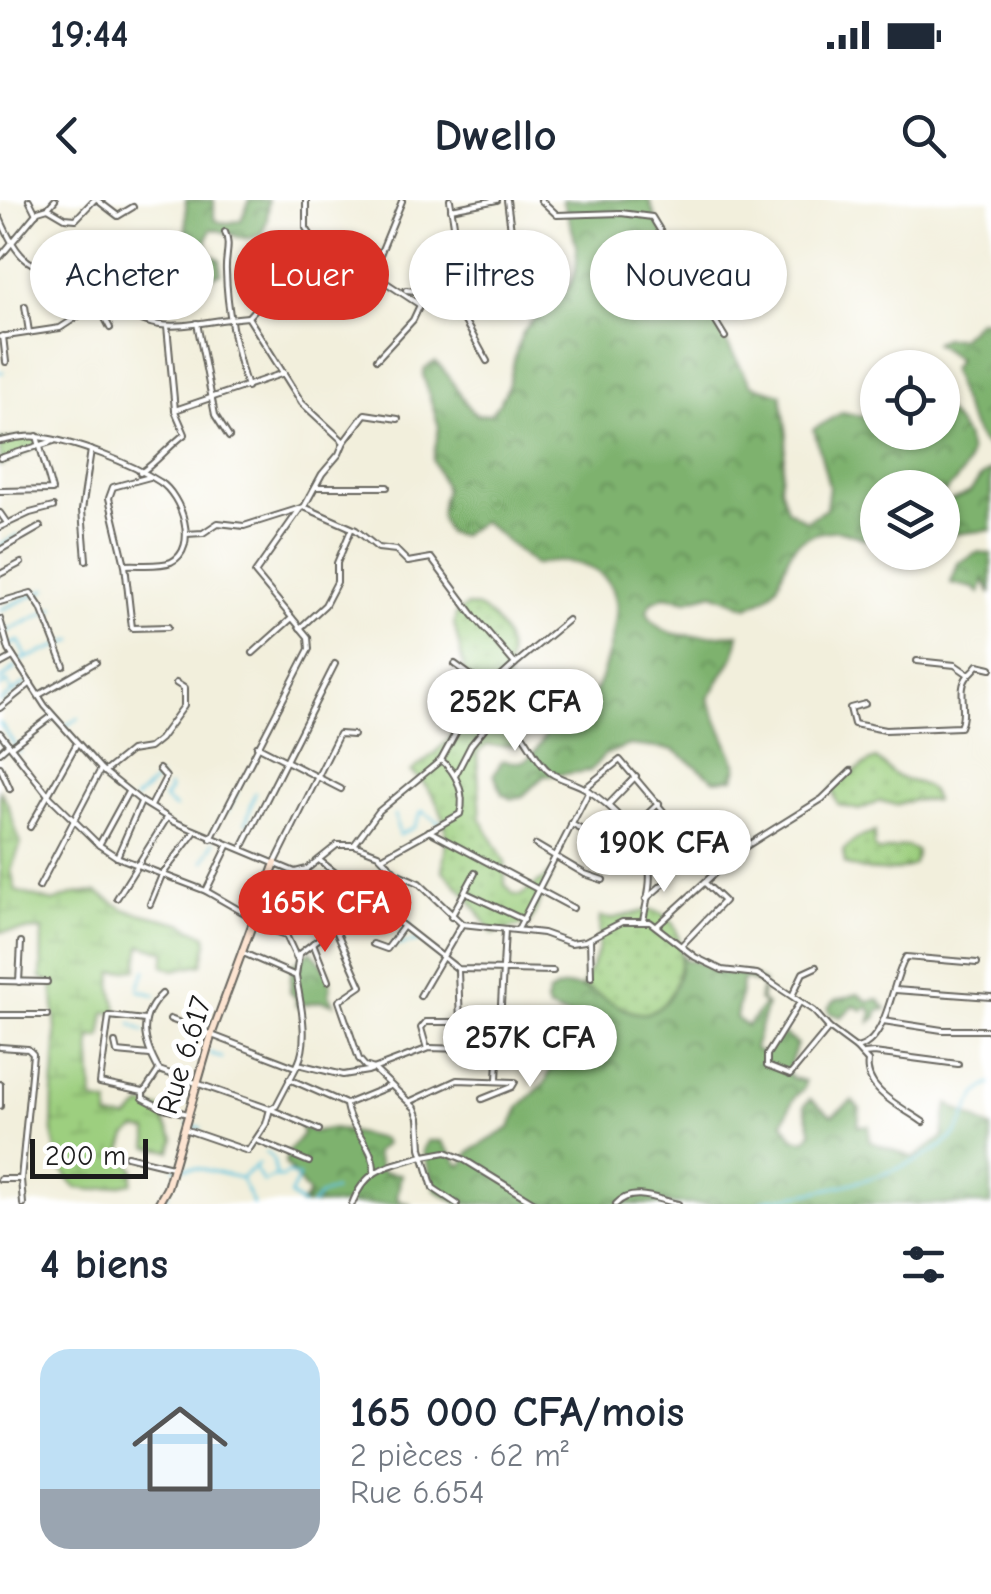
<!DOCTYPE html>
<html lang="fr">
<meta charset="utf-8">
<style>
body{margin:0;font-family:"Comic Neue",sans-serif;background:#f6f6f7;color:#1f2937;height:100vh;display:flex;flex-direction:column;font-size:38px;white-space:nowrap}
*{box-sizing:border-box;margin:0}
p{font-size:32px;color:#747a83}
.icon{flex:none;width:55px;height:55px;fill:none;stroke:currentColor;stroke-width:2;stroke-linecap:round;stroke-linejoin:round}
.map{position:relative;height:1004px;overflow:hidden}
.drawer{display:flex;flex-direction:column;background:#fff;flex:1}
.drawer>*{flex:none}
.guide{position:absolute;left:30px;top:30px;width:932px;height:90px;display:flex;gap:20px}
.tools{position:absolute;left:860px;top:150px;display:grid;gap:20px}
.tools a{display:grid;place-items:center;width:100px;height:100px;border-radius:50%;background:#fff;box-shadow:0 2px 8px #0004;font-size:50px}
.scale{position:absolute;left:30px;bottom:25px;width:118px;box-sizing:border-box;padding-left:10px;border:5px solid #1c1c1c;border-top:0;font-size:28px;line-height:35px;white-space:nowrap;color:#1c1c1c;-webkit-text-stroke:8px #fff;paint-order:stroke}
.price{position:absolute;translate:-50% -85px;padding:0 22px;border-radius:35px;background:#fff;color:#222;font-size:32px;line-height:65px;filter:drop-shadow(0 2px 5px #0008)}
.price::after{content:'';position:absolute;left:50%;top:60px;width:30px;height:22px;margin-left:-15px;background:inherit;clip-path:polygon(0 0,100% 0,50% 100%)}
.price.on{background:#d93025;color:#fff}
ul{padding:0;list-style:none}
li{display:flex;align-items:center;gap:30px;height:250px;padding:0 40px}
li+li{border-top:2px solid #e0e1e3}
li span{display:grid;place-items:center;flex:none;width:280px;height:200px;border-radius:30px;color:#555}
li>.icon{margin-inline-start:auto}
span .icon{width:120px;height:120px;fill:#fffc;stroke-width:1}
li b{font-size:42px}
h2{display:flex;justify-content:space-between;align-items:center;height:120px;padding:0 40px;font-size:42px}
.pill{padding:0 35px;border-radius:45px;background:#fff;box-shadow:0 2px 8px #0004;font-size:35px;line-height:90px}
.pill.on{background:#d93025;color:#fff}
.status{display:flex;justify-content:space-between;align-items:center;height:70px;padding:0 50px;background:#fff;direction:ltr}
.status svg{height:28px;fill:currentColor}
header{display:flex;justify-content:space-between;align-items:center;height:130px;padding:0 40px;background:#fff;font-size:45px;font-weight:600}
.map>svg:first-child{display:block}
.grass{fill:url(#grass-dots);stroke:#5c764e;stroke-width:2.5}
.forest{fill:url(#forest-crowns);stroke:#4d6745;stroke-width:2.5;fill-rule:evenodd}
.wetland{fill:url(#wetland-marsh);stroke:#5c764e;stroke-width:2.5}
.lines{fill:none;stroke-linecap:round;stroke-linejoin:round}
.stream{stroke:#61c5df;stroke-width:2.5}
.street-casing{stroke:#67665f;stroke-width:8}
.secondary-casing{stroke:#67665f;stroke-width:10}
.street{stroke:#fff;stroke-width:4}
.secondary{stroke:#fde4d1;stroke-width:6}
.labels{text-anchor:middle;stroke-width:10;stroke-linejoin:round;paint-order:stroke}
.street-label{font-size:30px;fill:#1c1c1c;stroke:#fff}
</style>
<div class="status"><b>19:44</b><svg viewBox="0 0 49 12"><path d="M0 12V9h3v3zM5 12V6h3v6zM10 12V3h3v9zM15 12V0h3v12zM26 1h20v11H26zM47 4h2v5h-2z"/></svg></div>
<header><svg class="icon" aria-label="back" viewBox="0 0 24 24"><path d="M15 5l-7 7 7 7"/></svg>Dwello<svg class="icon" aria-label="search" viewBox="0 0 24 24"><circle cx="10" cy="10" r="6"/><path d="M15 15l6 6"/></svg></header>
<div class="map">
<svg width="991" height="1004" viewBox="0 0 991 1004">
<defs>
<pattern id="grass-dots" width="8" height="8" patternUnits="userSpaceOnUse" patternTransform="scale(2.5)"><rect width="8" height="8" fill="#9dcf7f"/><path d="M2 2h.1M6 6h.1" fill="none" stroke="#87b16d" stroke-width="1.8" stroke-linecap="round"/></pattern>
<pattern id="forest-crowns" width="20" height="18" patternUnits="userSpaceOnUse" patternTransform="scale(2.5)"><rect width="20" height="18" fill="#7eb26e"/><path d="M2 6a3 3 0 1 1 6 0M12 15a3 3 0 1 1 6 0" fill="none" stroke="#66905a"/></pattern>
<pattern id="wetland-marsh" width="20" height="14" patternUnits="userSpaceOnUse" patternTransform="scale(2.5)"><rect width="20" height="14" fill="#9dcf7f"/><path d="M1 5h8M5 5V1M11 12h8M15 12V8" fill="none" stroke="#87b16d"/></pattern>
</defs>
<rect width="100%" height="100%" fill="#fff"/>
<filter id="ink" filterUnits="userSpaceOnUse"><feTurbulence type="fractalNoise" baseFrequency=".01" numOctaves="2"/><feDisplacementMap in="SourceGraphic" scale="20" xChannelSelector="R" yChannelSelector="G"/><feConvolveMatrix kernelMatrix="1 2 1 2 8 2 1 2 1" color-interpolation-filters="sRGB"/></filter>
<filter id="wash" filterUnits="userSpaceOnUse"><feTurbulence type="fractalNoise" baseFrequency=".0048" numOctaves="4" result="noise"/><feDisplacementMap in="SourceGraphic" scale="40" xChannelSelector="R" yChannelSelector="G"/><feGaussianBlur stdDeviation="2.25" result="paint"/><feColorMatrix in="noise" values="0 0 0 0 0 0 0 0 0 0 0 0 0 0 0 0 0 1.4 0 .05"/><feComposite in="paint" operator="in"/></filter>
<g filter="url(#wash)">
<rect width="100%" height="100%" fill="#f2efdc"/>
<g class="grass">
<polygon points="42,236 41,244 0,266 0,240"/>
<path d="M467,406c23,0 42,29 42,51 0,9 -3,15 -1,24 6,23 30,45 9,65l-30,-1 -10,8 4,66 24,43v22l8,10 7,2 33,-24 -23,51 -37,11 -25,-37 -25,-26c0,-12 3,-23 3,-34 0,-25 -16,-51 -35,-65 13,-11 32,-24 42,-38 22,-30 9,-77 1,-110l2,-10z"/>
<path d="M876,559c8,5 12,12 19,16 17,11 34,3 40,26l-22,-1 -16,5 -17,-4 -21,9 -21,-5 -6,-16c9,-8 34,-27 44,-30z"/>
<path d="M875,632l-1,15 5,5 27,-6 11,5 -3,13c-15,11 -52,8 -69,0l-2,-13 13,-12z"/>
<path d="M650,710c52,7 31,110 -11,104 -20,-3 -38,-21 -57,-27l16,-35 2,-35 10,2z"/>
</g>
<g class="forest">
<path d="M186,0h28v19c9,6 17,4 27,1l9,-20h18l-1,20 -5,14c-21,11 -31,-3 -51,-5l-5,13 4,13 10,4 1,14 -16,8 -12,13 -10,-2 -18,3 -3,-2 23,-26 -5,-25 6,-13z"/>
<path d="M562,0h87l8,22 94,163 30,9 6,41 -7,51 7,23 19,12 20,-12 3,-23 -15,-57 29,-17 34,8 1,12h64l1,-24c33,34 37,53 0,86l-1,-6h-64l-1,54c-14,-2 -31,-13 -46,-11 -57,6 -38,44 -63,65 -6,5 -14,8 -21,11l-34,-14 -25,7 -23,-4 -13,6 -5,9c13,35 63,23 92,23l-4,20 -27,45 29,67 -3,12 -19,2 -41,-30 -45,-5 -25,10 -14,16 -46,5 -21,20 -11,3 -10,-5 -8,-20 8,-13c5,-1 10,1 15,1 21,-1 28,-33 40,-45 11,-10 31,-12 38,-26 9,-15 24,-72 21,-90 -6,-37 -52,-45 -81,-36l-52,-44 -24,15 -11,-3c-13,-22 -6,-22 -3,-45l-12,-28 6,-33 -16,-52 2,-7 10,-6c19,14 24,39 42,53l13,-1c26,-27 18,-45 31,-77 6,-16 19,-22 31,-32 39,-30 24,-67 10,-105z"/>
<path d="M979,120l12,1v128c-19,-7 -33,-59 -40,-80l7,-10 -24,-16 10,-5h16z"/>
<polygon points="991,270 991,330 943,335 943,304 969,293 981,277"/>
<polygon points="979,352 991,354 991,394 984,379 980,393 973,388 951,383 958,363"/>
<path d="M311,751c12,13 24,24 18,43l5,10 -12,-3 -26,5v-8l-6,-6 2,-27z"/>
<path d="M681,753l5,7c18,1 29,13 39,13 17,1 25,-2 39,10l-3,17 6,5 -13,44 9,4 21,-19 13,10 -10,29 5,5 13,3 -1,7 -10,10 -11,24 10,16 12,2 7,-8 -8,-26 6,-7 22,17 20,-15 8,8 -2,17 11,-1v16l45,17 28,-20 6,-34 43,24v76h-532l-24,-14 -12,-39 4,-10h14l18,24h4l6,-13 41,-24 10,-22 25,-23 8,-20 40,-10 10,-6 2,-9 -7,-9 -50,-21 -2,-5 3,-10c41,-31 85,53 119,5 9,-13 13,-29 13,-45zM743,778l20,7 -4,15 6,4 -18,22 -11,-8z"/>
<polygon points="858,794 867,801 879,799 886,809 878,811 877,817 870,822 872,812 868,807 863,810 854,806 841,817 830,813 828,808 834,801"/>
<polygon points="300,925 313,932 333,928 382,939 385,944 375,953 382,972 401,974 397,998 402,1002 412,1004 301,1004 309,994 285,963 289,950 303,934"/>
</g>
<path class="wetland" d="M0,591c12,15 12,34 21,52l-10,27 5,21 37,11 21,-8 22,-2 30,18 55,13 25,13 1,7 -5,21 -28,6 -11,-5 3,-13 -25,-7 -4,24 -24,3 -1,17 6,24 -13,-1 -4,26h-11l3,63 16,3 -1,14 20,1 14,-13 26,4 -3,14 9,15 -3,12 -23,-4v-16l-12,-2 -9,7 -6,17 13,16 -2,14 -37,7 -19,-2c-36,-37 -21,-97 -20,-143 1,-20 -3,-41 -4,-62l-11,-5 1,-48 -42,2z"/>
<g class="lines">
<g class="stream">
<polyline points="471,37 473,43"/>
<polyline points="489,40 507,50 501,65"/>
<polyline points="0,172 3,172"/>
<polyline points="0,345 18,335"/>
<polyline points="0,410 47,389"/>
<polyline points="5,432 55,408"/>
<polyline points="7,446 19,441 27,458"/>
<polyline points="19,461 74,440"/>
<polyline points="0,481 16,467"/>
<polyline points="0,487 7,482 12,492"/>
<polyline points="0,502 27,482"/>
<polyline points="0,523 20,553"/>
<polyline points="65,526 79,518"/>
<polyline points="168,587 170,590 164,599 175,608"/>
<polyline points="135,599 159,578"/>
<polyline points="227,613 237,592"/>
<polyline points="395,615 399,635 414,627 422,611 440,623"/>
<polyline points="246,623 255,593"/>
<polyline points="204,661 214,642"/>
<polyline points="403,688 388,705 392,716 400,716 413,731"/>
<polyline points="392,746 419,741"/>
<polyline points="139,786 146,770"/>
<polyline points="138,790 156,795"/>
<polyline points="131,824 144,831"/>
<polyline points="210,853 222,858"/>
<polyline points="188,924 201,928"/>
<polyline points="266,952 273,959 276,974"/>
<polyline points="175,968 197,968 241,978 259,963"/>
<polyline points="255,968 263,982 273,977 284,977 287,973 299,977 290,995 302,1004"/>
<polyline points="241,979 253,1004"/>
<polyline points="163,1004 169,990"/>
<polyline points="312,1004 320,995 334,990"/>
<path d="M758,1004l10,-5c54,-6 142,-25 183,-60 17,-14 14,-43 40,-55"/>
</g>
</g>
</g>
<g filter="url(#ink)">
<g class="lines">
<g class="street-casing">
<g id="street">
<polyline points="29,0 36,14"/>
<polyline points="97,0 118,16 133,7"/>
<path d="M306,0v28l18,28 19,10 30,8 47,31c9,-10 24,-19 30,-30 12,-18 3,-55 0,-75"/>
<polyline points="541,0 557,15 621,13 652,17 725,137"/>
<polyline points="48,8 65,18 76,19 94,0"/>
<polyline points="451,9 497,0"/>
<path d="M0,18c17,39 31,60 78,47l3,13"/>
<path d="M225,32c6,13 0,25 1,39 1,39 9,78 21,116"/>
<polyline points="455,45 515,60 507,0"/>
<polyline points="0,57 38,11 48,8 55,0"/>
<polyline points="78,65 112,39 134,54 108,97"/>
<polyline points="367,72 379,57 402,1"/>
<polyline points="118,83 135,92"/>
<path d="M406,90c53,5 56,28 81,71"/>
<polyline points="98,105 110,128"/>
<polyline points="25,106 29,132"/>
<polyline points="248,117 259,105 259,81"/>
<polyline points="197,123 215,215 229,237"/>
<polyline points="167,126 175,210 284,173"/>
<polyline points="3,136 6,162"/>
<path d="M0,137l60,-9 48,-31c48,46 81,24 140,20l54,86 42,39"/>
<polyline points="377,159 413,120 420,105"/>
<path d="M0,241c12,-2 26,-6 38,-4 35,4 93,26 122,45 21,13 40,66 11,80 -12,5 -33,2 -46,3"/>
<polyline points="0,258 54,241"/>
<path d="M140,273c13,-7 30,-28 45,-39l-10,-23"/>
<polyline points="150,277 113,287 109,298 125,365 132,428 168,427"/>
<polyline points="316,287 387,287"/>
<polyline points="0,291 52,290 37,236"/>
<polyline points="304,307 356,330 378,348 396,350 408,362 431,358 474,416 515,464 484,492 465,516 441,560 379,611 354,645"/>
<polyline points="0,313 7,323"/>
<polyline points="0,327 30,313 53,307"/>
<polyline points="186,334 203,333 218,323 244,326 304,307 322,274 339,254 344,242 365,214 398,219"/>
<polyline points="0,350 40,327"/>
<polyline points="86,360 82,310 91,250"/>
<polyline points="0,374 21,363"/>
<polyline points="0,402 31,393 41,408 64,466"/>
<path d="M0,419l9,31 36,56 56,63 40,32 34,21 120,50 12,-3 30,-24h17l24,9 18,19 23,10 43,41 81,9 28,10 14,-2 37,-19h28l45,35 27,13 35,4 12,7 45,30 15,17 27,20c32,-5 35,-67 50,-91l71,6"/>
<polyline points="300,428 325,405 337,382 337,363 351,330"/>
<polyline points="253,453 292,418"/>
<polyline points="917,461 955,465 968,474"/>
<polyline points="0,464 13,457"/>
<polyline points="455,464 488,488"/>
<polyline points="515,464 568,420"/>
<polyline points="39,495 96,462"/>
<path d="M865,504l-15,4 4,16 31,6 75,-3c8,-15 -3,-37 7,-50 3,-4 8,-7 11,-12l13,3"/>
<polyline points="0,508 31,483"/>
<polyline points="0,533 48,595 99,645 117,657 206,691 253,718"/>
<polyline points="12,546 52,516"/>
<polyline points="257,546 341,589"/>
<polyline points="0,552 9,544"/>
<polyline points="0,567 10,589"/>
<polyline points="104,572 130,551 149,548 160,539 184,506 184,488 176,483"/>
<path d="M455,576l16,-31 21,-26c32,-5 37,39 59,54 10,7 24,9 35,16 25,16 57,47 63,78 3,16 -3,37 -6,54"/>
<polyline points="585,588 620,560 696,650 708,642"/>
<polyline points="608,605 636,576"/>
<polyline points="151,606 166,577 159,569"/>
<polyline points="571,624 623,651 627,658 624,668"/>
<polyline points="30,627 76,545"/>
<polyline points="429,631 573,708"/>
<polyline points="630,631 659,603"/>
<polyline points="211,639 309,449 308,437 255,373 300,309"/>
<polyline points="99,645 128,592"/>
<polyline points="536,645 585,674 603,680"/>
<polyline points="242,648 335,464"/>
<polyline points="117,657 141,602"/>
<path d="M383,657l77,-43c6,-20 -4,-42 -19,-54"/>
<polyline points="319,660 458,769 553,771"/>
<polyline points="275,663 339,534 353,535"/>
<polyline points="649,667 682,637"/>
<polyline points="295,672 330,717 361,786 339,801 359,859 365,866 374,869 415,908 419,918 421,948 433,988 457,1004"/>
<polyline points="39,687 101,569"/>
<polyline points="206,691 228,646"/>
<polyline points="466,693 524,720"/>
<polyline points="363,696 388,664"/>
<polyline points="117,698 167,618"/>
<polyline points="646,699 662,685"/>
<polyline points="150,704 162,675 194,633"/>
<polyline points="451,717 475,673"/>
<polyline points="254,725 286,735 297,759"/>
<polyline points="658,725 740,650 822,599 851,571"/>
<polyline points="518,729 589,591"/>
<polyline points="279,731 320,703"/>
<polyline points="590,739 591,777"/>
<polyline points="313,743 328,781"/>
<polyline points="373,744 387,749 403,727"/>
<polyline points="681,746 724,701 705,683"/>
<path d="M241,752l55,24c4,26 14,63 2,88"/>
<polyline points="458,771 460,822"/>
<polyline points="296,776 299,754 333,728"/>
<polyline points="0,781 47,782"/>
<polyline points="19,782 21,742"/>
<polyline points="895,790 991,797"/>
<path d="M162,794c-25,24 -19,48 -3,76l111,39 6,-3 22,-42 45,11 25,-4 61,-23 70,2"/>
<polyline points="420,796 462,724"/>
<polyline points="792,796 803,773 816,767"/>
<polyline points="800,802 767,855 767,866 790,875 829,828"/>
<polyline points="0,815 47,815"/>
<polyline points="170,819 295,867"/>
<polyline points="145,820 109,816 100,883 143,892 143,898 160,907 188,914"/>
<polyline points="883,821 942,830 991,830"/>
<polyline points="115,843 117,852 150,855"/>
<polyline points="0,847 28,849 33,854 21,979 23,1004"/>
<path d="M856,848l12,13c-5,29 34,46 55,61"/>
<polyline points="427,849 421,828 426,822 460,822 531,829 561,846 594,818"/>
<polyline points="864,854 874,853 958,864"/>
<polyline points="532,861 544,836"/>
<polyline points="289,879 346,904 390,886"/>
<polyline points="497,879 505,730"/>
<polyline points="0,884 0,906"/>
<polyline points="145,891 159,870"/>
<polyline points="409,902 457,880 515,882 512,887 482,899"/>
<path d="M346,904c2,24 29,41 28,67"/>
<polyline points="184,929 248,951 266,924 270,909 319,930"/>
<polyline points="256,940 309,962"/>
<polyline points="127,956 172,967"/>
<polyline points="424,956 446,952 463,959 536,1004"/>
<polyline points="0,979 21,979"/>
<path d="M352,1004c14,-37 37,-38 71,-48"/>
<path d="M616,1004c16,-17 41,-5 62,0"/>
</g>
</g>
<g class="secondary-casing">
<polyline id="secondary" points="158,1004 167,988 212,833 275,663"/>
</g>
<use href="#street" class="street"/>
<use href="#secondary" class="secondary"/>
</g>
</g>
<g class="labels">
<g class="street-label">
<text transform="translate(184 855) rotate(-73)" y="10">Rue 6.617</text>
</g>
</g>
</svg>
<div class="tools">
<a><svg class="icon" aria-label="locate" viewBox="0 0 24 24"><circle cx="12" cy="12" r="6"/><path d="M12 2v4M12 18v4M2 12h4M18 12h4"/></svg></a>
<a><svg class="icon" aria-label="layers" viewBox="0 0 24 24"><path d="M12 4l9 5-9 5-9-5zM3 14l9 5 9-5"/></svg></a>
</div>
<div class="scale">200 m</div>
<b class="price" style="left:515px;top:554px">252K CFA</b>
<b class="price" style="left:664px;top:695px">190K CFA</b>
<b class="price on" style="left:325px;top:755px">165K CFA</b>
<b class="price" style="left:530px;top:890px">257K CFA</b>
<div class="guide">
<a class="pill">Acheter</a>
<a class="pill on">Louer</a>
<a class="pill">Filtres</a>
<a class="pill">Nouveau</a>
</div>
</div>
<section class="drawer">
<h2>4 biens<svg class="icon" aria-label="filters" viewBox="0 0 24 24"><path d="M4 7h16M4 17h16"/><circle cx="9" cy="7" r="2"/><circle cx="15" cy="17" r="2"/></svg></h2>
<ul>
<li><span style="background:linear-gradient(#bfe0f5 70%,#9aa5b1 0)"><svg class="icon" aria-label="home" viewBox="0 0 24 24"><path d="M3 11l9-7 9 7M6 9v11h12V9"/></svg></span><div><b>165 000 CFA/mois</b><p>2 pièces · 62 m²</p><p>Rue 6.654</p></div></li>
</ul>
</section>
